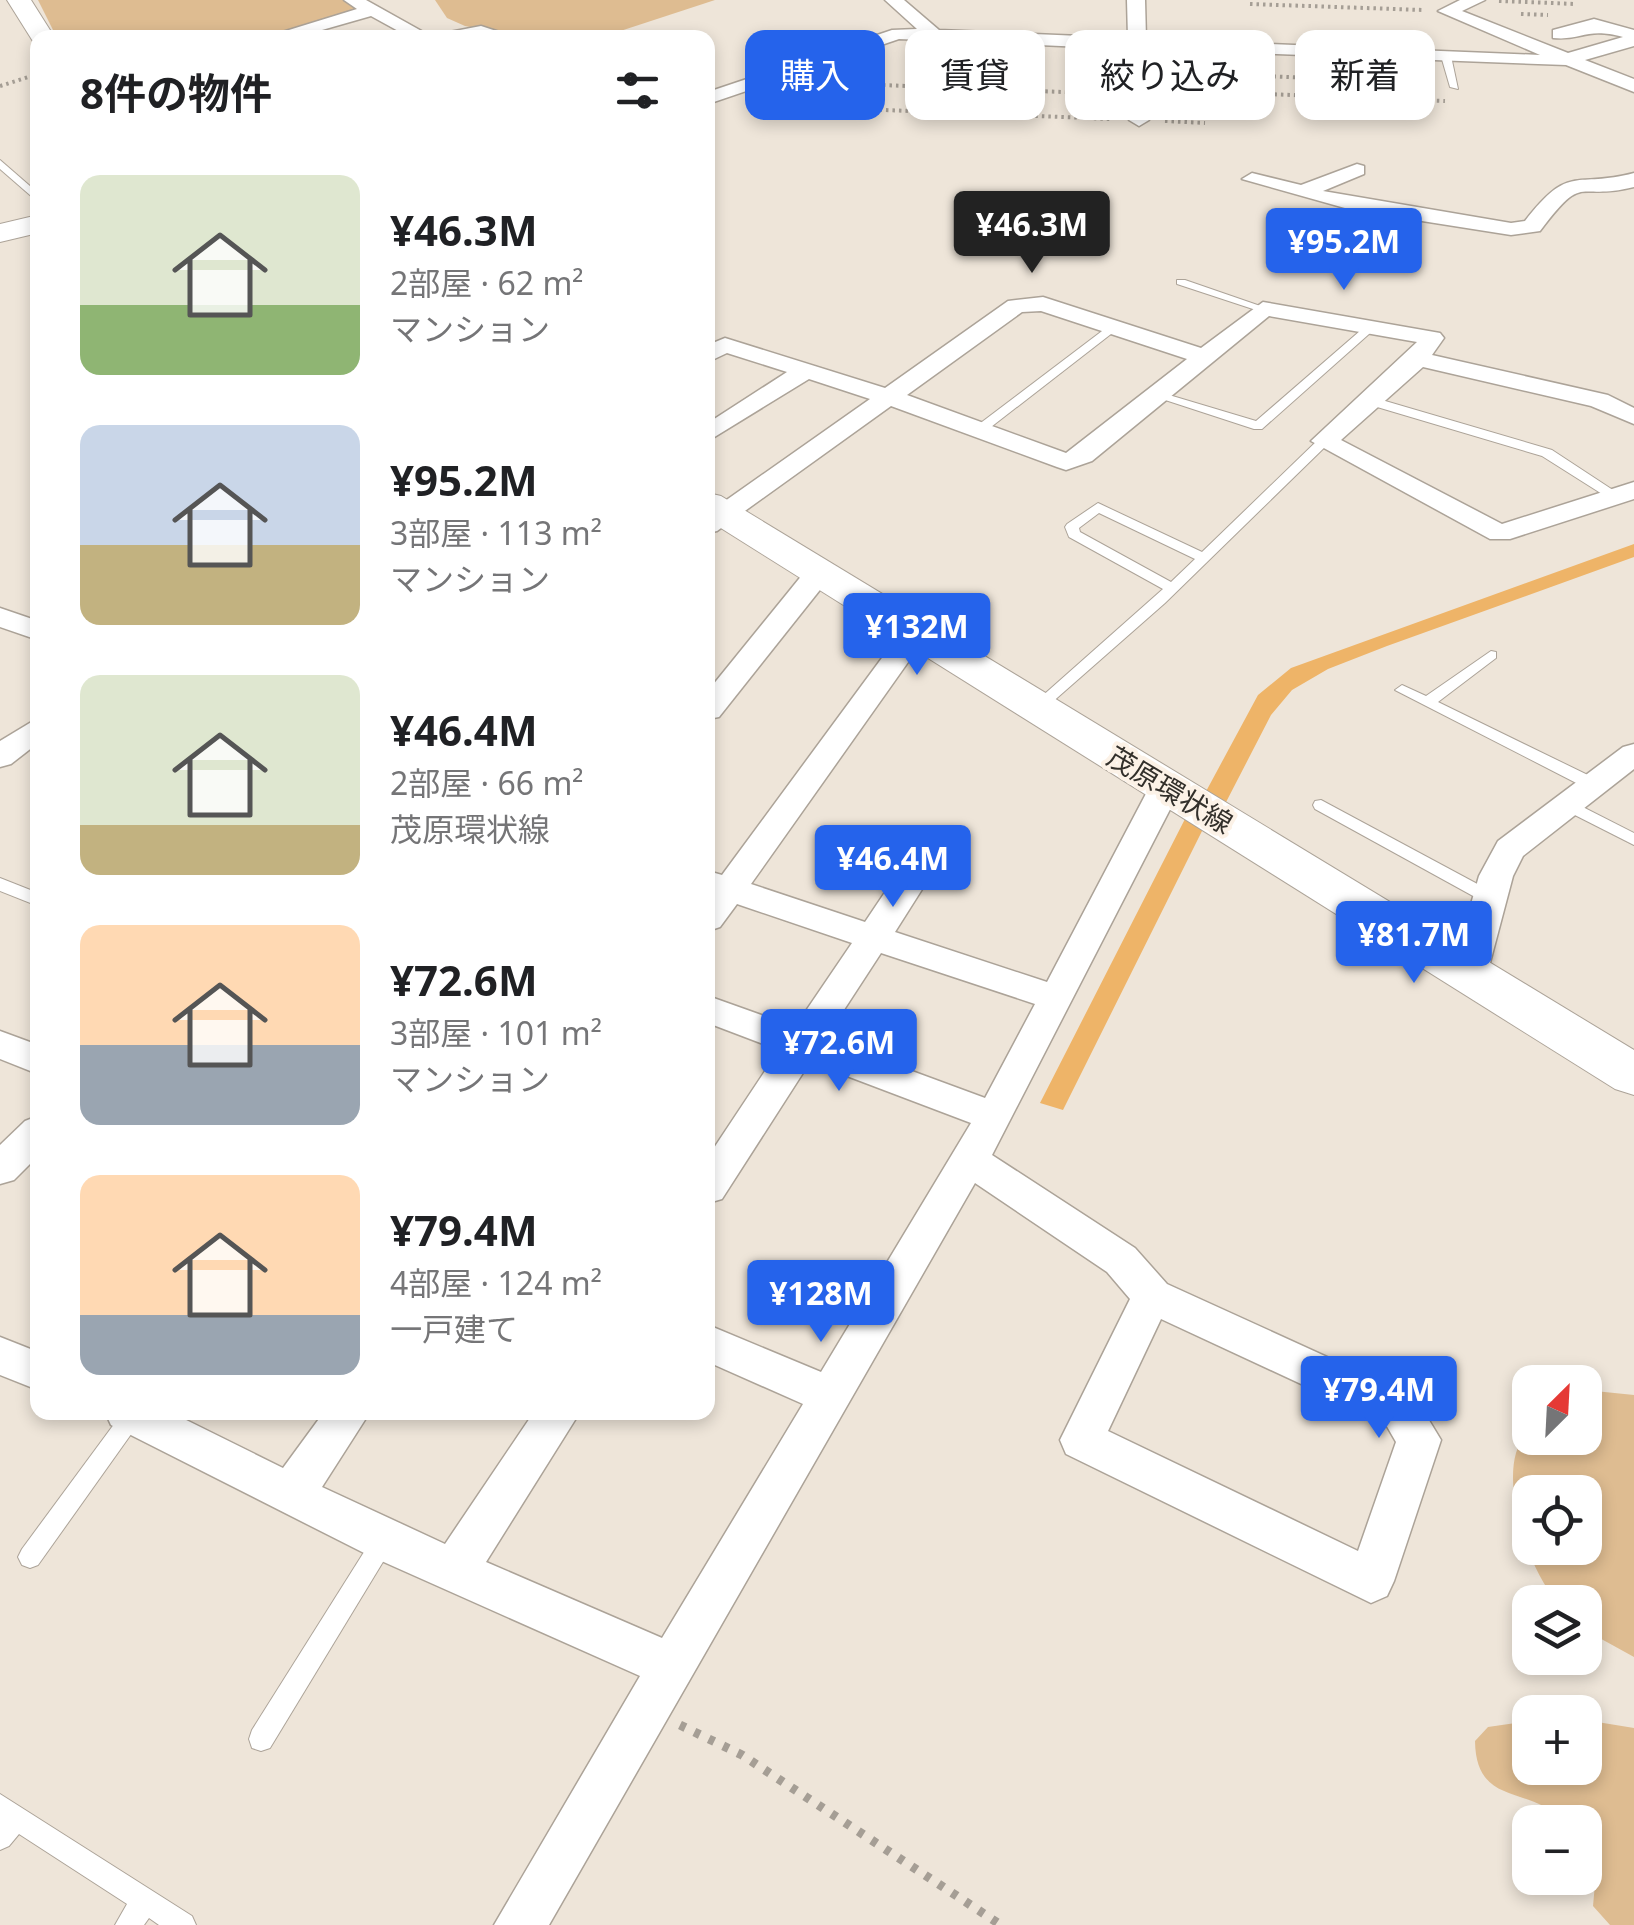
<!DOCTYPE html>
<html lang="ja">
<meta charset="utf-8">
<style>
body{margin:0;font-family:"Noto Sans","Noto Sans JP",sans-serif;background:#f6f6f6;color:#202124;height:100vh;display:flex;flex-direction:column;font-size:38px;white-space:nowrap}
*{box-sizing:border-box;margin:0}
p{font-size:32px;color:#757577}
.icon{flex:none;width:55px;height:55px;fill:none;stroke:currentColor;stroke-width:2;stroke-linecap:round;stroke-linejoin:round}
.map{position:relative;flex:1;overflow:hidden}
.details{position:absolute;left:30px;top:30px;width:685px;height:1390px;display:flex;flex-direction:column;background:#fff;border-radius:20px;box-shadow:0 5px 15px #0003}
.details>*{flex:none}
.banner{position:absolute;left:745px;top:30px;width:738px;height:90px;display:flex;gap:20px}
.needle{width:65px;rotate:24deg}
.controls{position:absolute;left:1512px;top:1365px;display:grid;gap:20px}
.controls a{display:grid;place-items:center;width:90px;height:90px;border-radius:20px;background:#fff;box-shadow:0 5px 15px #0003;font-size:50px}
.price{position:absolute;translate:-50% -85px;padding:0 22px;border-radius:10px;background:#2563eb;color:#fff;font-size:32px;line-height:65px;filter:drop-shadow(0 2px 5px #0008)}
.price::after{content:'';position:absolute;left:50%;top:60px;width:30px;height:22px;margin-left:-15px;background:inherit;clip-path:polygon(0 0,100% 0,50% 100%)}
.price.current{background:#222;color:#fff}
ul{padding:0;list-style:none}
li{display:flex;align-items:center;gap:30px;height:250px;padding:0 50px}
li span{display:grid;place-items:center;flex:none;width:280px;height:200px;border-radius:20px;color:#555}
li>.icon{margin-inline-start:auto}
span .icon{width:120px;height:120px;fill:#fffc;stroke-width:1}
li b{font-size:42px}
h2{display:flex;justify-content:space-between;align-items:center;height:120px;padding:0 50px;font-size:42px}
.tag{padding:0 35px;border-radius:20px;background:#fff;box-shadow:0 5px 15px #0003;font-size:35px;line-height:90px}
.tag.current{background:#2563eb;color:#fff}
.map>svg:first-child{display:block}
.green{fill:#debc91;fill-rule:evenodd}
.water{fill:#eeb468}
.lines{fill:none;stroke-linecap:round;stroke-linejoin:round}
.lane-casing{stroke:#aca398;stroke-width:2}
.street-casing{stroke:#aca398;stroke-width:3}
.secondary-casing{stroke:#aca398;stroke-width:2}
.path-far1{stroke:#a59e95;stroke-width:4;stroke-dasharray:2.5 4;stroke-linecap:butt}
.path{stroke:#a59e95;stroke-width:9;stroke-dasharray:6 10;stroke-linecap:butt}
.lane{fill:#fff;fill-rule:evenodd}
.street{fill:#fff;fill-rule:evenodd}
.secondary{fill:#fff;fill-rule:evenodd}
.labels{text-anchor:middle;stroke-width:8;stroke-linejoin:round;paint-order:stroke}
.street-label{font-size:28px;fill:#33302b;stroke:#fcf2e7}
</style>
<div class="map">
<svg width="1634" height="1925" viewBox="0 0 1634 1925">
<rect width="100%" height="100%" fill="#eee5d9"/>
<g class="green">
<polygon points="38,0 352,0 370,11 259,37 57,38"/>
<polygon points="435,0 715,0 599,38 520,37 465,26 447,18"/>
<path d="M1585,1390l49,5v262l-49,-27v-28h-27c-28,-29 -54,-108 -42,-149 3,-10 10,-19 14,-29v14h55zM1585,1492v56h-55v-56z"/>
<path d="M1585,1720l49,8v197h-24l-17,-19 4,-44 -12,-15v-25h-21c-34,-38 -88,-14 -89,-81l13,-14 42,-6v47h55z"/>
</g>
<polygon class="water" points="1634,544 1634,557 1387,646 1328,669 1292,690 1271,715 1223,808 1203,829 1063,1110 1040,1103 1186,817 1203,797 1258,695 1291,668"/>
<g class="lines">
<g class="lane-casing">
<g id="lane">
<polygon points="1446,53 1451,56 1458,89 1450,87 1441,56"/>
<polygon points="0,160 38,193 38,202 0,169"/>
<polygon points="1177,280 1185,280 1269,309 1259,311 1177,284"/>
<polygon points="1368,324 1378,326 1262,429 1254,429 1153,396 1159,392 1256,421"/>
<polygon points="1110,325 1120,327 982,434 974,434 974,428"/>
<polygon points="1367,398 1375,398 1552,450 1622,496 1620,499 1610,499 1542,456 1367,404"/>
<path d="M1324,437l4,1v6l-163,159 -124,109h-10l-3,-3 3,-3 132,-117 -94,-52 -4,-10 2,-3 31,-21 104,49 118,-114zM1099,513l96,46 -24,23 -91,-50 -1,-4z"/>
<polygon points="1491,651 1496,652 1496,658 1438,702 1598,780 1600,784 1598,788 1586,788 1395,690 1402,685 1426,696"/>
<polygon points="1567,799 1634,833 1634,845 1561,808 1559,804"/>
<polygon points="1321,800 1496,894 1498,898 1490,904 1484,902 1315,809 1313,805 1315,801"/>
<polygon points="0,878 38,893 38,906 0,891"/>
<polygon points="123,1412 142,1412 144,1416 38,1565 30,1568 22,1565 18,1557 22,1549"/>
<polygon points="384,1529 392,1533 395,1540 392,1547 270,1748 261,1751 252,1748 249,1739 252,1730 376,1533"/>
<polygon points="0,1794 192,1916 196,1925 159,1925 149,1918 144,1925 115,1925 127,1904 19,1834 9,1846 0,1850"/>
</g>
</g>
<g class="street-casing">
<g id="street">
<polygon points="344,0 366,0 434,38 411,38 371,16 294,38 263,38 357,9"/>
<path d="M885,0h19l35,30 189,8 -1,-38h18l1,39 394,16 -102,-44 22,-11h25l-23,11 106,42 55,-16c-37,-10 -41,4 -70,1v-8l41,-11 40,11v16l-49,14 49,19v13l-68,-27 -420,-16 3,71 -10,6 -10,-6 -1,-71 -229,-10 -191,65v-12l184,-62 25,-1z"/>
<polygon points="481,26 518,38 436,38 439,34"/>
<path d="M1357,164l7,2v8l-41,17 188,32 14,-2c46,-59 49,-32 109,-48v14c-59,15 -48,-17 -94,44l-29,4 -159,-25 -110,-31 10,-6 49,12z"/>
<path d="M1043,297l158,51 62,-46 177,31 4,5 -12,17 176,40 26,13v16l-43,-18 -168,-39 -82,73 161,84 132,-42v17l-124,40h-20l-179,-98 106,-99 -148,-26 -177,145 -26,9 -9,-3 -166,-61 -174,125 -9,2v-20l162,-114 -61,-20 -101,62v-18l79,-51 -60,-19 -19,9v-17l17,-7 160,50 123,-87zM1041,311l146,48 -121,94 -159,-58 115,-83z"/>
<polygon points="817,567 831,575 827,581 719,717 708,719 708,691 807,569"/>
<polygon points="0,608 38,621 38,640 0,627"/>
<path d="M914,625l14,9 -177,250 114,38 59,-88h24l4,8 -57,90 152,50 102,-194 5,-7h22l5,7 -189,367 143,93 32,36 248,113 26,43 -47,141 -7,15 -16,7 -305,-149 -6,-14 70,-141 -23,-27 -132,-89 -426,742h-55l146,-249 -272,-121 -257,-130 -6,-13h65l113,56 41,-56h46l-48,75 123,57 89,-132h46l-94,150 176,76 141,-234 -95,-42v-37l113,47 150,-249 -161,-61 -88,137 -14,4v-46l71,-107 -71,-27v-27l87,31 57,-84 -115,-39 -17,23 -12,4v-60l14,4 182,-247zM881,953l154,51 -50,94 -160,-59zM1161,1319l224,104 11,19 -38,109 -250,-120z"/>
<polygon points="38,718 38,743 11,764 0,767 0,741"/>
<polygon points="1634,744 1634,769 1523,856 1513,876 1487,974 1481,983 1469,987 1457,983 1451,974 1479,876 1498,841 1623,747"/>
<polygon points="0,1031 38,1045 38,1074 0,1059"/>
<polygon points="38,1116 38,1156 14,1180 0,1184 0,1145 25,1121"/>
<polygon points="0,1337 38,1352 38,1390 0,1375"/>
</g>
</g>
<g class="secondary-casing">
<g id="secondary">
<polygon points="7,0 31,0 55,38 38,38 34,43"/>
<polygon points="38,215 38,233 0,242 0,224"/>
<polygon points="708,493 721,496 1634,1050 1634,1095 1615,1089 708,520"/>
</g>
</g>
<g class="path-far1">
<polyline points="1499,1 1576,4"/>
<polyline points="1250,4 1423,10"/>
<polyline points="1521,14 1548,15"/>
<polyline points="1077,69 1116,71"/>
<polyline points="1163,72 1435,83"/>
<polyline points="831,83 1113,94"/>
<polyline points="0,86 38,74"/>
<polyline points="1078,86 1111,88"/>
<polyline points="1164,90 1445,101"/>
<polyline points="1161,96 1182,97"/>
<polyline points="834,108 1112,119"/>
<polyline points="1165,121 1205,123"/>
</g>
<polyline class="path" points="680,1725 742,1755 1001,1925"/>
<use href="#lane" class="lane"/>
<use href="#street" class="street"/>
<use href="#secondary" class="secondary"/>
</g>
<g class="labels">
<g class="street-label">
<text transform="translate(1170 790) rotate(31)" y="10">茂原環状線</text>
</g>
</g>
</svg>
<div class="controls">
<a><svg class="needle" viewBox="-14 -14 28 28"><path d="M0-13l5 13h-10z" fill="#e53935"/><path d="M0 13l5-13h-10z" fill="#757577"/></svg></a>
<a><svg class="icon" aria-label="locate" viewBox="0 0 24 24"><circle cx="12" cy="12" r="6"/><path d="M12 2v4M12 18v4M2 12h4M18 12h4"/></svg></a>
<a><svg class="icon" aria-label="layers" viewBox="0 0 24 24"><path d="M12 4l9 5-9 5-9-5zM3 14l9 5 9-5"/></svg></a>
<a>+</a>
<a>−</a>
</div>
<b class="price current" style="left:1032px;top:276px">¥46.3M</b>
<b class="price" style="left:1344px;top:293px">¥95.2M</b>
<b class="price" style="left:917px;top:678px">¥132M</b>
<b class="price" style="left:893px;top:910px">¥46.4M</b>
<b class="price" style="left:1414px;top:986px">¥81.7M</b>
<b class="price" style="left:839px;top:1094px">¥72.6M</b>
<b class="price" style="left:821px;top:1345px">¥128M</b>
<b class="price" style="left:1379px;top:1441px">¥79.4M</b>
<div class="banner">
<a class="tag current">購入</a>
<a class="tag">賃貸</a>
<a class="tag">絞り込み</a>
<a class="tag">新着</a>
</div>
<section class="details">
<h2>8件の物件<svg class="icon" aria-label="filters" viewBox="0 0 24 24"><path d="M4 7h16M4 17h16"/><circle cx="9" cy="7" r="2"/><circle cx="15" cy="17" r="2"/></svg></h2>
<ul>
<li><span style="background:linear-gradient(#dfe7d0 65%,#8fb573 0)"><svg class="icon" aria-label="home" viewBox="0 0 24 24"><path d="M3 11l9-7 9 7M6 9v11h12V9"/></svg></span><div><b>¥46.3M</b><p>2部屋 · 62 m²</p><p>マンション</p></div></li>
<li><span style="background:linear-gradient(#c9d6e8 60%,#c2b280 0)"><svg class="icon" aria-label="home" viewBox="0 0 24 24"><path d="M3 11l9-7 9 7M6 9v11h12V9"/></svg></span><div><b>¥95.2M</b><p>3部屋 · 113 m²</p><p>マンション</p></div></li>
<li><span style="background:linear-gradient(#dfe7d0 75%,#c2b280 0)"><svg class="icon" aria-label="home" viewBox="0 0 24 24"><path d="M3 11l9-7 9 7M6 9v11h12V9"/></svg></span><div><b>¥46.4M</b><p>2部屋 · 66 m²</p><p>茂原環状線</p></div></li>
<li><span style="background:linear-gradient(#ffd9b3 60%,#9aa5b1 0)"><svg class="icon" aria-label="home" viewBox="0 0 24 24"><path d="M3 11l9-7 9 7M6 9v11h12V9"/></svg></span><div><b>¥72.6M</b><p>3部屋 · 101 m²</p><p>マンション</p></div></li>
<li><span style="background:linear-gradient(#ffd9b3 70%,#9aa5b1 0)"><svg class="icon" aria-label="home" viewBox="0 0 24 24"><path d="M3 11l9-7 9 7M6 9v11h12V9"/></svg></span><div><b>¥79.4M</b><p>4部屋 · 124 m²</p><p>一戸建て</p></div></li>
</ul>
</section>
</div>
